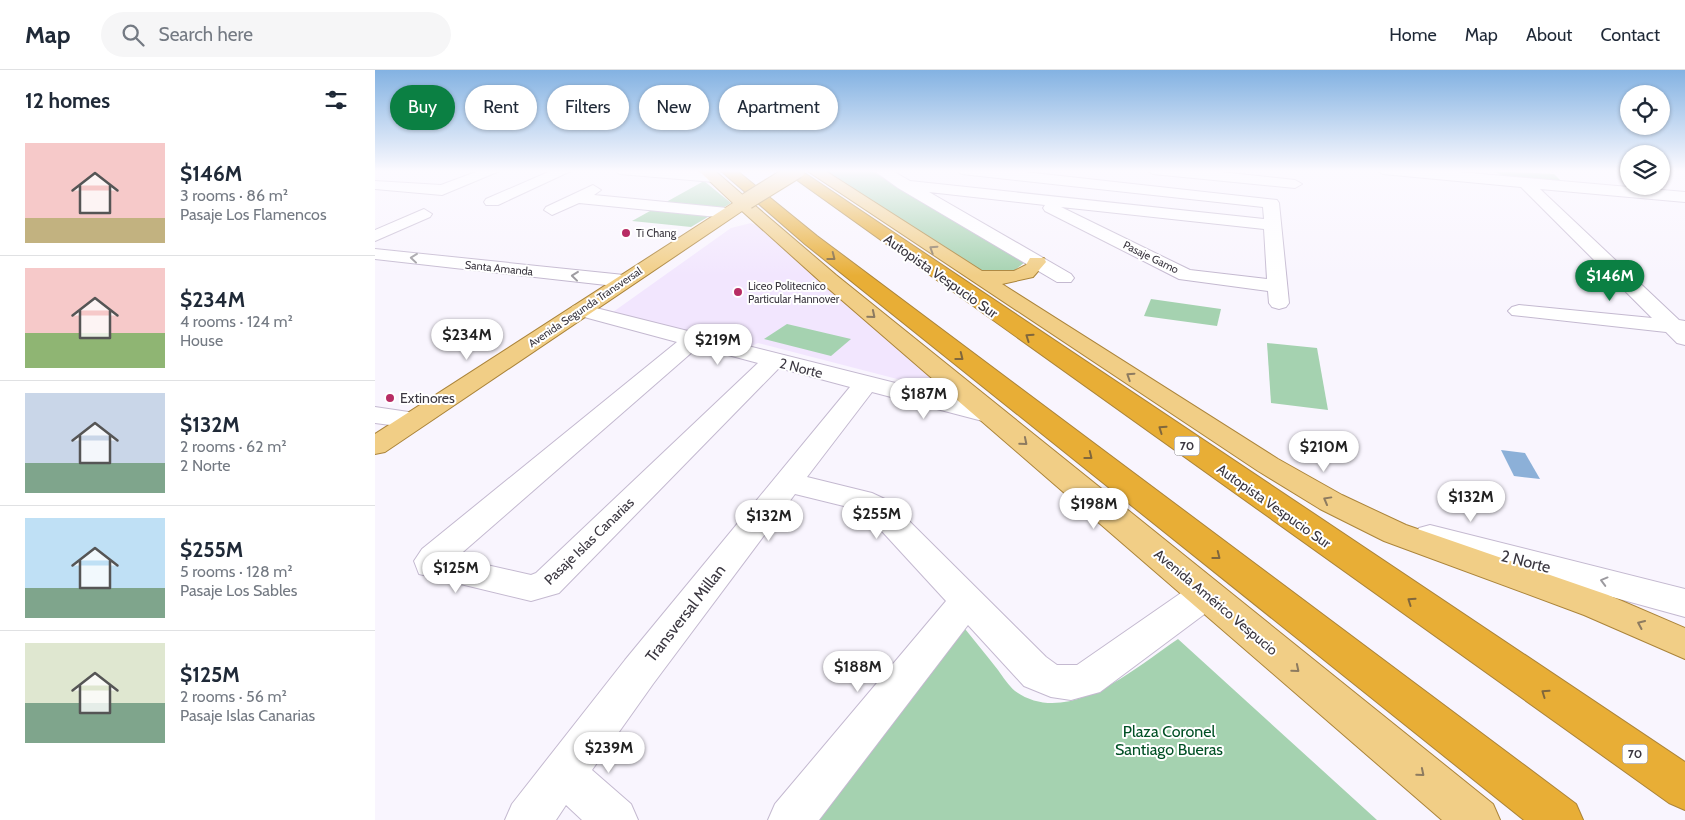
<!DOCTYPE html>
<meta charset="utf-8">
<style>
body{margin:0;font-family:Cabin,sans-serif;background:#f6f6f7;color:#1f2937;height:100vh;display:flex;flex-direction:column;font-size:19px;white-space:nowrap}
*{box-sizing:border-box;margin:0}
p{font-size:16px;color:#747a83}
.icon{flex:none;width:28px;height:28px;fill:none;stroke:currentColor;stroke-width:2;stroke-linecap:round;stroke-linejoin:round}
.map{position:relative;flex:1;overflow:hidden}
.details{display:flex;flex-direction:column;background:#fff;width:375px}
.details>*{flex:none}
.guide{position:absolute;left:15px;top:15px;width:475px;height:45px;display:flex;gap:10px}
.buttons{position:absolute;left:1245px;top:15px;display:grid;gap:10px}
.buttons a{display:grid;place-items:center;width:50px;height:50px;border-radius:50%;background:#fff;box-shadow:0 1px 4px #0004;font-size:25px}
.price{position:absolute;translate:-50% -42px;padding:0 11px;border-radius:18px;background:#fff;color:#222;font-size:16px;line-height:32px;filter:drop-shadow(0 1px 2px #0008)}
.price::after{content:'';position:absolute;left:50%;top:30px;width:15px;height:11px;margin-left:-8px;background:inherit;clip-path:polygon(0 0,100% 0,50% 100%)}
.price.on{background:#0b8043;color:#fff}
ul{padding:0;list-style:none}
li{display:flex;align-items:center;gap:15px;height:125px;padding:0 25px}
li+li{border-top:1px solid #e0e1e3}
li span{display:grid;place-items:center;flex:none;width:140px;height:100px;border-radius:0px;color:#555}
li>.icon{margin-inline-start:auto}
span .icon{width:60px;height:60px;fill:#fffc;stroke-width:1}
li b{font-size:21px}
h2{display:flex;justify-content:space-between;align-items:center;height:60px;padding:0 25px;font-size:21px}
.chip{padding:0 18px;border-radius:22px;background:#fff;box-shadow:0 1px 4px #0004;font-size:18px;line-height:45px}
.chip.on{background:#0b8043;color:#fff}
header{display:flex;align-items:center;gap:30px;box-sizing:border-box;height:70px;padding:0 25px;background:#fff;border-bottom:1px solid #e0e1e3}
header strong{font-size:24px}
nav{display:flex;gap:28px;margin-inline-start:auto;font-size:18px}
.search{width:350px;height:45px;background:#f6f6f7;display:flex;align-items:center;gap:12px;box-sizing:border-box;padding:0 18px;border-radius:28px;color:#747a83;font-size:19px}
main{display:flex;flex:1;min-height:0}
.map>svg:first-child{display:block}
.built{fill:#f2e6fe}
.green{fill:#a5d2b0}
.water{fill:#8cb0d8}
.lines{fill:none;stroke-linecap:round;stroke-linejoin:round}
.minor-casing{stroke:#c4b9d0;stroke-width:2}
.major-casing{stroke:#ab843a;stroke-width:2}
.highway-casing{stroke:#ab843a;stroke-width:2}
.minor{fill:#fff;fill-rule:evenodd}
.major{fill:#f1ce86;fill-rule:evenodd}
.highway{fill:#e8ae36;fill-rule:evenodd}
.major-bridge-casing{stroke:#ab843a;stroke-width:18;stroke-linecap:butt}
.major-bridge{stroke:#f1ce86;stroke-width:16}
.oneway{stroke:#8d7b60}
.oneway2{stroke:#80673c}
.oneway3{stroke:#9d9ba0}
.poi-dot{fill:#b72c64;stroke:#fff;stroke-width:2}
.labels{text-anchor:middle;stroke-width:4;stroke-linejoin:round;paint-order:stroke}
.far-poi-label{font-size:11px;fill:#3b3740;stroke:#fff;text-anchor:start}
.far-street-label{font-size:11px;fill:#3b3740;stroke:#fff}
.shield{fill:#fff;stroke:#767379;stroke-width:1}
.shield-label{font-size:12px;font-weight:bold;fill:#3b3740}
.street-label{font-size:14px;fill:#3b3740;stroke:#fff}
.poi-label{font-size:14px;fill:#3b3740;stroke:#fff;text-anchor:start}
.near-street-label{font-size:16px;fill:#3b3740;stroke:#fff}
.near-park-label{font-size:16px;fill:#005025;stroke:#fff}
</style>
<header>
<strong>Map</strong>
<div class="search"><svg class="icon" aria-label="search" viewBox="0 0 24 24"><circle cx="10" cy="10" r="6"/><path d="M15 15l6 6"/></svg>Search here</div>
<nav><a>Home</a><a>Map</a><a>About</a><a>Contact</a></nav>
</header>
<main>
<section class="details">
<h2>12 homes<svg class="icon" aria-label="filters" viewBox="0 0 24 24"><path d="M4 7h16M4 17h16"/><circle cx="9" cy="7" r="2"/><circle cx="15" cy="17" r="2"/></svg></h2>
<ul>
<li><span style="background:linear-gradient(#f6c9c9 75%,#c2b280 0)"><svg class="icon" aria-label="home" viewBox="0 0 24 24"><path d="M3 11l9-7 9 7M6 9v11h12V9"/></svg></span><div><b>$146M</b><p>3 rooms · 86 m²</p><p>Pasaje Los Flamencos</p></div></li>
<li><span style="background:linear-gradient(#f6c9c9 65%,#8fb573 0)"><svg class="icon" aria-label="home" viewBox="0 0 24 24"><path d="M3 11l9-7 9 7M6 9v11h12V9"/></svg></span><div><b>$234M</b><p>4 rooms · 124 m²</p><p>House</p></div></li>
<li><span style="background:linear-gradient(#c9d6e8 70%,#7fa58c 0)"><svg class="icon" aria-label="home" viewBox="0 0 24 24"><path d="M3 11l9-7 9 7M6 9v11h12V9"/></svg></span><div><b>$132M</b><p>2 rooms · 62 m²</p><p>2 Norte</p></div></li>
<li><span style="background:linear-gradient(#bfe0f5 70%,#7fa58c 0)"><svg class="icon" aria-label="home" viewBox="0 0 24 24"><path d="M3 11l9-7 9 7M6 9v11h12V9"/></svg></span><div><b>$255M</b><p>5 rooms · 128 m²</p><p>Pasaje Los Sables</p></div></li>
<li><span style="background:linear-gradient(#dfe7d0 60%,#7fa58c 0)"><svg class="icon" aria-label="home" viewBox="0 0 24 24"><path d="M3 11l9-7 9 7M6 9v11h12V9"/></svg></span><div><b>$125M</b><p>2 rooms · 56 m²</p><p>Pasaje Islas Canarias</p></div></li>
</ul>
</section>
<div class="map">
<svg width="1310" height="750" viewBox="0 0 1310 750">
<rect width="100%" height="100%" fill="#f9f5fe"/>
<polygon class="built" points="376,153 381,155 565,315 557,318 383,273 375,277 238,242 356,158"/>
<g class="green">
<polygon points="445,101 497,101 650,192 639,201 607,203"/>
<polygon points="1117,101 1179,104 1190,115 1139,110"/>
<polygon points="329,111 356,133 316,157 257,151"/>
<polygon points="776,229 846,239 842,256 769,246"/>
<polygon points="412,254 476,269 456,286 389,269"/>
<polygon points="892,273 942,278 953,340 896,333"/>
<path d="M583,550c13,17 27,33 40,50 5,7 11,16 17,21 53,38 121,-24 163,-52l199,181h-574z"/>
</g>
<polygon class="water" points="1126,380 1150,383 1165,409 1139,406"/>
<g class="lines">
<g class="minor-casing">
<g id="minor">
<polygon points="106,100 127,100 67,125 0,119 0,111 66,115"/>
<polygon points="178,100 198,100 123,135 111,135 109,132 111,129"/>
<path d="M238,100c17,0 101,-2 108,8l-7,4 -94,-8z"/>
<path d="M498,100h18l19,11 354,38 -1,-12 -301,-33 -7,-4h52l270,30 2,3 10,100 -3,4 -7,2 -7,-2 -3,-4 -1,-12 -89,-12 -134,-68 -2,-3 2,-3 -116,-13 142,82 3,4 -3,4h-14l-159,-94zM686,137l203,22 3,50 -77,-9z"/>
<polygon points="771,100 827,100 920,110 927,114 920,118 778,104"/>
<polygon points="1001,100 1062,100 1310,122 1310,132 1165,119 1304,250 1310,251 1310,275 1302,273 1291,262 1137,245 1133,241 1137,237 1144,235 1277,248 1146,117 1008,104"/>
<polygon points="1242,100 1254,100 1254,108"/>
<polygon points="218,115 226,120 219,125 352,138 360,143 352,148 204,133 177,145 169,140 171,137"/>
<polygon points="49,139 57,144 55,147 0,171 0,160"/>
<polygon points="0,179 249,205 256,207 259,211 256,215 249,217 0,189"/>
<path d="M205,234l423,106 4,6 -4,6 -9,2 -122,-32 -65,85 65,16 17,8 157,156 11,8h20l117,-81 12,-3 12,3 5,10 -5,10 -118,88 -29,8 -20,-3 -27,-11 -56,-61 -149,195h-51l7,-16 171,-203 -79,-86 -15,-7 -57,-14 -142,190 -61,86 39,34 7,16h-56l-16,-15 -10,15h-51l7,-16 113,-144 225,-273 -71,-19 -220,225 -28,8 -112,-27 -5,-13 8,-12 255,-207 -104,-28 -3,-4 3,-4zM323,277l60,16 -222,210 -5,2 -75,-17z"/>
<polygon points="0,337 47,344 51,350 47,356 38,358 0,353"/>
<polygon points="1055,455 1310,519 1310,547 1044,474 1039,466 1044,458"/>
</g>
</g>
<g class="major-casing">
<g id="major">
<polygon points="323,100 339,100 370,127 378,128 380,131 378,134 461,205 1118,734 1125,750 1067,750 447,213 367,141 10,382 0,384 0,364 358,133"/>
<polygon points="431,100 449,100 607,201 639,201 651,195 655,188 669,188 671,192 658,207 627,214 903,389 967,425 1031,455 1233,525 1310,558 1310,589 1209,545 1009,471 945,439 883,401"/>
</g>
</g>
<g class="highway-casing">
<g id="highway">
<polygon points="345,100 361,100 442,166 1201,734 1208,750 1149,750 430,174"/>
<polygon points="408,100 425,100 1310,692 1310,740 1294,733"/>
</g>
</g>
<use href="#minor" class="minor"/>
<use href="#major" class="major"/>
<use href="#highway" class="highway"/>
<g class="major-bridge-casing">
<polyline id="major-bridge" points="372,131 422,100"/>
</g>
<use href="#major-bridge" class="major-bridge"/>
</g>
<defs><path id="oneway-chevron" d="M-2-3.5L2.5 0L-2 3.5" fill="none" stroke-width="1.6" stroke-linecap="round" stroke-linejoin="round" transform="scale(1.25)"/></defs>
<g class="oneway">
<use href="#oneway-chevron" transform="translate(558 179) rotate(-147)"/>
<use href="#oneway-chevron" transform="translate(497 245) rotate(40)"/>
<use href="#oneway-chevron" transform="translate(755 306) rotate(-147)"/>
<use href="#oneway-chevron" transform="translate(649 372) rotate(40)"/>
<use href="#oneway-chevron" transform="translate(952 430) rotate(-151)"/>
<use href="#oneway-chevron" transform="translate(1266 554) rotate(-156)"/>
<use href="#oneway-chevron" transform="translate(921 599) rotate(40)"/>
<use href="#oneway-chevron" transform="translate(1046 703) rotate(40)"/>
</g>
<g class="oneway2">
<use href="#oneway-chevron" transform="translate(457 187) rotate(38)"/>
<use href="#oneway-chevron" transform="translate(654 267) rotate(-145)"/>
<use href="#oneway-chevron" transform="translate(585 287) rotate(38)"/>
<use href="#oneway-chevron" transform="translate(787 359) rotate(-145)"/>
<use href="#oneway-chevron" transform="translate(714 386) rotate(38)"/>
<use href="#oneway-chevron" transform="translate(842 486) rotate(38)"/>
<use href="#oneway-chevron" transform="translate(1036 531) rotate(-145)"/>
<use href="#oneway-chevron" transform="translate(1170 623) rotate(-145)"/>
</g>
<g class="oneway3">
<use href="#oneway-chevron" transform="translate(39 188) rotate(-174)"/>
<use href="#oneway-chevron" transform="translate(200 206) rotate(-174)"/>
<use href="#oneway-chevron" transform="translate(1229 511) rotate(-165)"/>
</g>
<linearGradient id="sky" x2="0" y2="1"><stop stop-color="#83b2e2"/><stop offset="0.49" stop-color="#fcfaff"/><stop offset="1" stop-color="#fcfaff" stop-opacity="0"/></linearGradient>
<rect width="1310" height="206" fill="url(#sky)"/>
<g class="poi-dot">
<circle cx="251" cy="163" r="5"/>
<circle cx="363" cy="222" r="5"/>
<circle cx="15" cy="328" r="5"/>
</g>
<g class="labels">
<g class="far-poi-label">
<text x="261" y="167">Ti Chang</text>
<text x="373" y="220">Liceo Politecnico<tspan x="373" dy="13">Particular Hannover</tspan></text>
</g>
<g class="far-street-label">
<text transform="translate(776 187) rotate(26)" y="4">Pasaje Gamo</text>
<text transform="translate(124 198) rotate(6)" y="4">Santa Amanda</text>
<text transform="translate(210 237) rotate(-34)" y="4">Avenida Segunda Transversal</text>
</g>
<g class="shield">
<rect x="799.5" y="366.5" width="25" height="19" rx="4"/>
<rect x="1247.5" y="674.5" width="25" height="19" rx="4"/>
</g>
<g class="shield-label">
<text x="812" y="380">70</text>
<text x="1260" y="688">70</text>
</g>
<g class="street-label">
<text transform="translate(566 206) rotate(35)" y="5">Autopista Vespucio Sur</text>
<text transform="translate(426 298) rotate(14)" y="5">2 Norte</text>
<text transform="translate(899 436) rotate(35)" y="5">Autopista Vespucio Sur</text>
<text transform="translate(214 471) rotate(-44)" y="5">Pasaje Islas Canarias</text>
<text transform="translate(841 532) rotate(40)" y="5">Avenida Américo Vespucio</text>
</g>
<g class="poi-label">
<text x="25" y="333">Extinores</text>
</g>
<g class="near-street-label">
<text transform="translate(1151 491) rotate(14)" y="6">2 Norte</text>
<text transform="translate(310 543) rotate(-52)" y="6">Transversal Millan</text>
</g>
<g class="near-park-label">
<text x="794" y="667">Plaza Coronel<tspan x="794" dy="18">Santiago Bueras</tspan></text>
</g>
</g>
</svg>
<div class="buttons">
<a><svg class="icon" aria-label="locate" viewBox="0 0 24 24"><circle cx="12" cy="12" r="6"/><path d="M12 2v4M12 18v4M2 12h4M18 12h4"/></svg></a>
<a><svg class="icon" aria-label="layers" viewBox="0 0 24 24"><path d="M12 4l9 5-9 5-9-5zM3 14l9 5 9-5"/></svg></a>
</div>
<b class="price on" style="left:1235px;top:232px">$146M</b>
<b class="price" style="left:92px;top:291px">$234M</b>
<b class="price" style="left:343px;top:296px">$219M</b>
<b class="price" style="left:549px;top:350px">$187M</b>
<b class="price" style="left:949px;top:403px">$210M</b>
<b class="price" style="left:1096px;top:453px">$132M</b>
<b class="price" style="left:719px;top:460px">$198M</b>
<b class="price" style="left:502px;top:470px">$255M</b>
<b class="price" style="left:394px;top:472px">$132M</b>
<b class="price" style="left:81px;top:524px">$125M</b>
<b class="price" style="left:483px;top:623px">$188M</b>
<b class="price" style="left:234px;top:704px">$239M</b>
<div class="guide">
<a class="chip on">Buy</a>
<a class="chip">Rent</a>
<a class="chip">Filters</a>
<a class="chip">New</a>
<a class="chip">Apartment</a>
</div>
</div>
</main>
